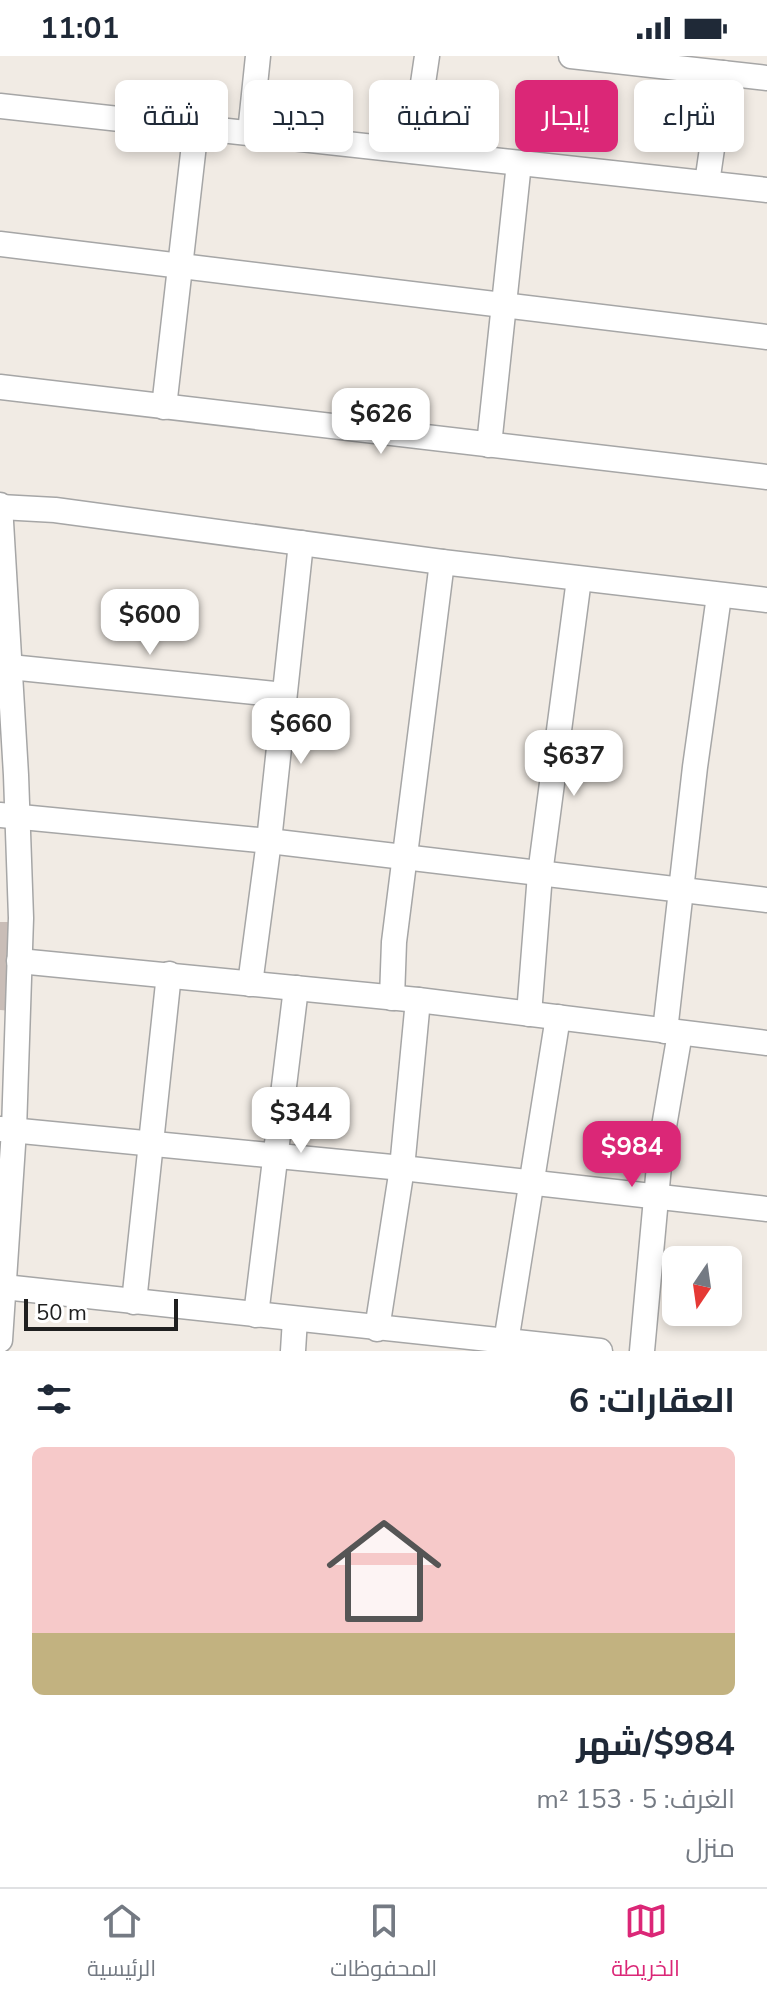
<!DOCTYPE html>
<html lang="ar">
<meta charset="utf-8">
<style>
body{margin:0;font-family:"Nunito Sans",Cairo,sans-serif;background:#f2f2f3;color:#1f2937;direction:rtl;height:100vh;display:flex;flex-direction:column;font-size:30px;white-space:nowrap}
*{box-sizing:border-box;margin:0}
p{font-size:26px;color:#747a83}
.icon{flex:none;width:44px;height:44px;fill:none;stroke:currentColor;stroke-width:2;stroke-linecap:round;stroke-linejoin:round}
.map{position:relative;height:1295px;overflow:hidden;direction:ltr}
.details{display:flex;flex-direction:column;background:#fff;flex:1}
.details>*{flex:none}
.banner{position:absolute;left:24px;top:24px;width:720px;height:72px;direction:rtl;display:flex;gap:16px}
.needle{width:52px;rotate:193deg}
.tools{position:absolute;left:662px;top:1190px;display:grid;gap:16px}
.tools a{display:grid;place-items:center;width:80px;height:80px;border-radius:12px;background:#fff;box-shadow:0 4px 12px #0003;font-size:40px}
.scale{position:absolute;left:24px;bottom:20px;width:154px;box-sizing:border-box;padding-left:8px;border:4px solid #1f1f1f;border-top:0;font-size:22px;line-height:28px;white-space:nowrap;color:#1f1f1f;-webkit-text-stroke:6px #fff;paint-order:stroke}
.price{position:absolute;translate:-50% -68px;padding:0 18px;border-radius:16px;background:#fff;color:#222;font-size:26px;line-height:52px;filter:drop-shadow(0 2px 4px #0008)}
.price::after{content:'';position:absolute;left:50%;top:48px;width:24px;height:18px;margin-left:-12px;background:inherit;clip-path:polygon(0 0,100% 0,50% 100%)}
.price.active{background:#db2777;color:#fff}
ul{padding:0;list-style:none}
li{display:grid;align-content:center;gap:16px;height:424px;padding:0 32px}
li+li{border-top:2px solid #e0e1e3}
li span{display:grid;place-items:center;height:248px;border-radius:12px;color:#555}
li>.icon{margin-inline-start:auto}
span .icon{width:144px;height:144px;fill:#fffc;stroke-width:1}
li b{font-size:34px}
h2{display:flex;justify-content:space-between;align-items:center;height:96px;padding:0 32px;font-size:34px}
.chip{padding:0 28px;border-radius:12px;background:#fff;box-shadow:0 4px 12px #0003;font-size:28px;line-height:72px}
.chip.active{background:#db2777;color:#fff}
.status{display:flex;justify-content:space-between;align-items:center;height:56px;padding:0 40px;background:#fff;direction:ltr}
.status svg{height:22px;fill:currentColor}
.tab-bar{display:flex;justify-content:space-around;align-items:center;height:112px;border-top:2px solid #e0e1e3;background:#fff;font-size:22px;color:#747a83}
.tab-bar a{display:grid;justify-items:center;gap:4px}
.tab-bar .active{color:#db2777}
.map>svg:first-child{display:block}
.building{fill:#c9bdb7}
.lines{fill:none;stroke-linecap:round;stroke-linejoin:round}
.street-casing{stroke:#a6a6a6;stroke-width:27}
.street{stroke:#fff;stroke-width:24}
</style>
<div class="status"><b>11:01</b><svg viewBox="0 0 49 12"><path d="M0 12V9h3v3zM5 12V6h3v6zM10 12V3h3v9zM15 12V0h3v12zM26 1h20v11H26zM47 4h2v5h-2z"/></svg></div>
<div class="map">
<svg width="767" height="1295" viewBox="0 0 767 1295">
<rect width="100%" height="100%" fill="#f1ebe4"/>
<polygon class="building" points="0,866 17,866 13,955 0,954"/>
<g class="lines">
<g class="street-casing">
<g id="street">
<polyline points="571,0 767,22"/>
<polyline points="0,50 767,134"/>
<polyline points="250,77 258,0"/>
<polyline points="413,95 427,0"/>
<polyline points="707,127 723,17"/>
<polyline points="0,188 767,281"/>
<polyline points="0,331 767,421"/>
<polyline points="164,351 196,71"/>
<polyline points="489,389 519,107"/>
<polyline points="0,449 16,719 21,862 14,1074 0,1284"/>
<polyline points="0,451 55,454 442,506 767,544"/>
<polyline points="10,611 284,639"/>
<polyline points="0,759 269,785 767,844"/>
<polyline points="19,905 418,944 767,987"/>
<polyline points="250,928 269,785 301,487"/>
<polyline points="392,942 394,886 442,506"/>
<polyline points="529,958 540,818 579,523"/>
<polyline points="665,975 695,711 719,540"/>
<polyline points="0,1073 402,1112 767,1153"/>
<polyline points="4,1231 600,1295"/>
<polyline points="134,1246 169,918"/>
<polyline points="256,1259 296,932"/>
<polyline points="377,1273 402,1112 418,944"/>
<polyline points="506,1286 558,961"/>
<polyline points="293,1295 295,1263"/>
<polyline points="642,1295 661,1088 680,977"/>
</g>
</g>
<use href="#street" class="street"/>
</g>
</svg>
<div class="tools">
<a><svg class="needle" viewBox="-14 -14 28 28"><path d="M0-13l5 13h-10z" fill="#e53935"/><path d="M0 13l5-13h-10z" fill="#747a83"/></svg></a>
</div>
<div class="scale">50 m</div>
<b class="price" style="left:381px;top:400px">$626</b>
<b class="price" style="left:150px;top:601px">$600</b>
<b class="price" style="left:301px;top:710px">$660</b>
<b class="price" style="left:574px;top:742px">$637</b>
<b class="price" style="left:301px;top:1099px">$344</b>
<b class="price active" style="left:632px;top:1133px">$984</b>
<div class="banner">
<a class="chip">شراء</a>
<a class="chip active">إيجار</a>
<a class="chip">تصفية</a>
<a class="chip">جديد</a>
<a class="chip">شقة</a>
</div>
</div>
<section class="details">
<h2>العقارات: 6<svg class="icon" aria-label="filters" viewBox="0 0 24 24"><path d="M4 7h16M4 17h16"/><circle cx="9" cy="7" r="2"/><circle cx="15" cy="17" r="2"/></svg></h2>
<ul>
<li><span style="background:linear-gradient(#f6c9c9 75%,#c2b280 0)"><svg class="icon" aria-label="home" viewBox="0 0 24 24"><path d="M3 11l9-7 9 7M6 9v11h12V9"/></svg></span><div><b>$984/شهر</b><p>الغرف: 5 · 153 m²</p><p>منزل</p></div></li>
</ul>
</section>
<nav class="tab-bar">
<a class="active"><svg class="icon" aria-label="map" viewBox="0 0 24 24"><path d="M3 6l6-2 6 2 6-2v14l-6 2-6-2-6 2zM9 4v14M15 6v14"/></svg>الخريطة</a>
<a><svg class="icon" aria-label="saved" viewBox="0 0 24 24"><path d="M7 4h10v16l-5-4-5 4z"/></svg>المحفوظات</a>
<a><svg class="icon" aria-label="home" viewBox="0 0 24 24"><path d="M3 11l9-7 9 7M6 9v11h12V9"/></svg>الرئيسية</a>
</nav>
